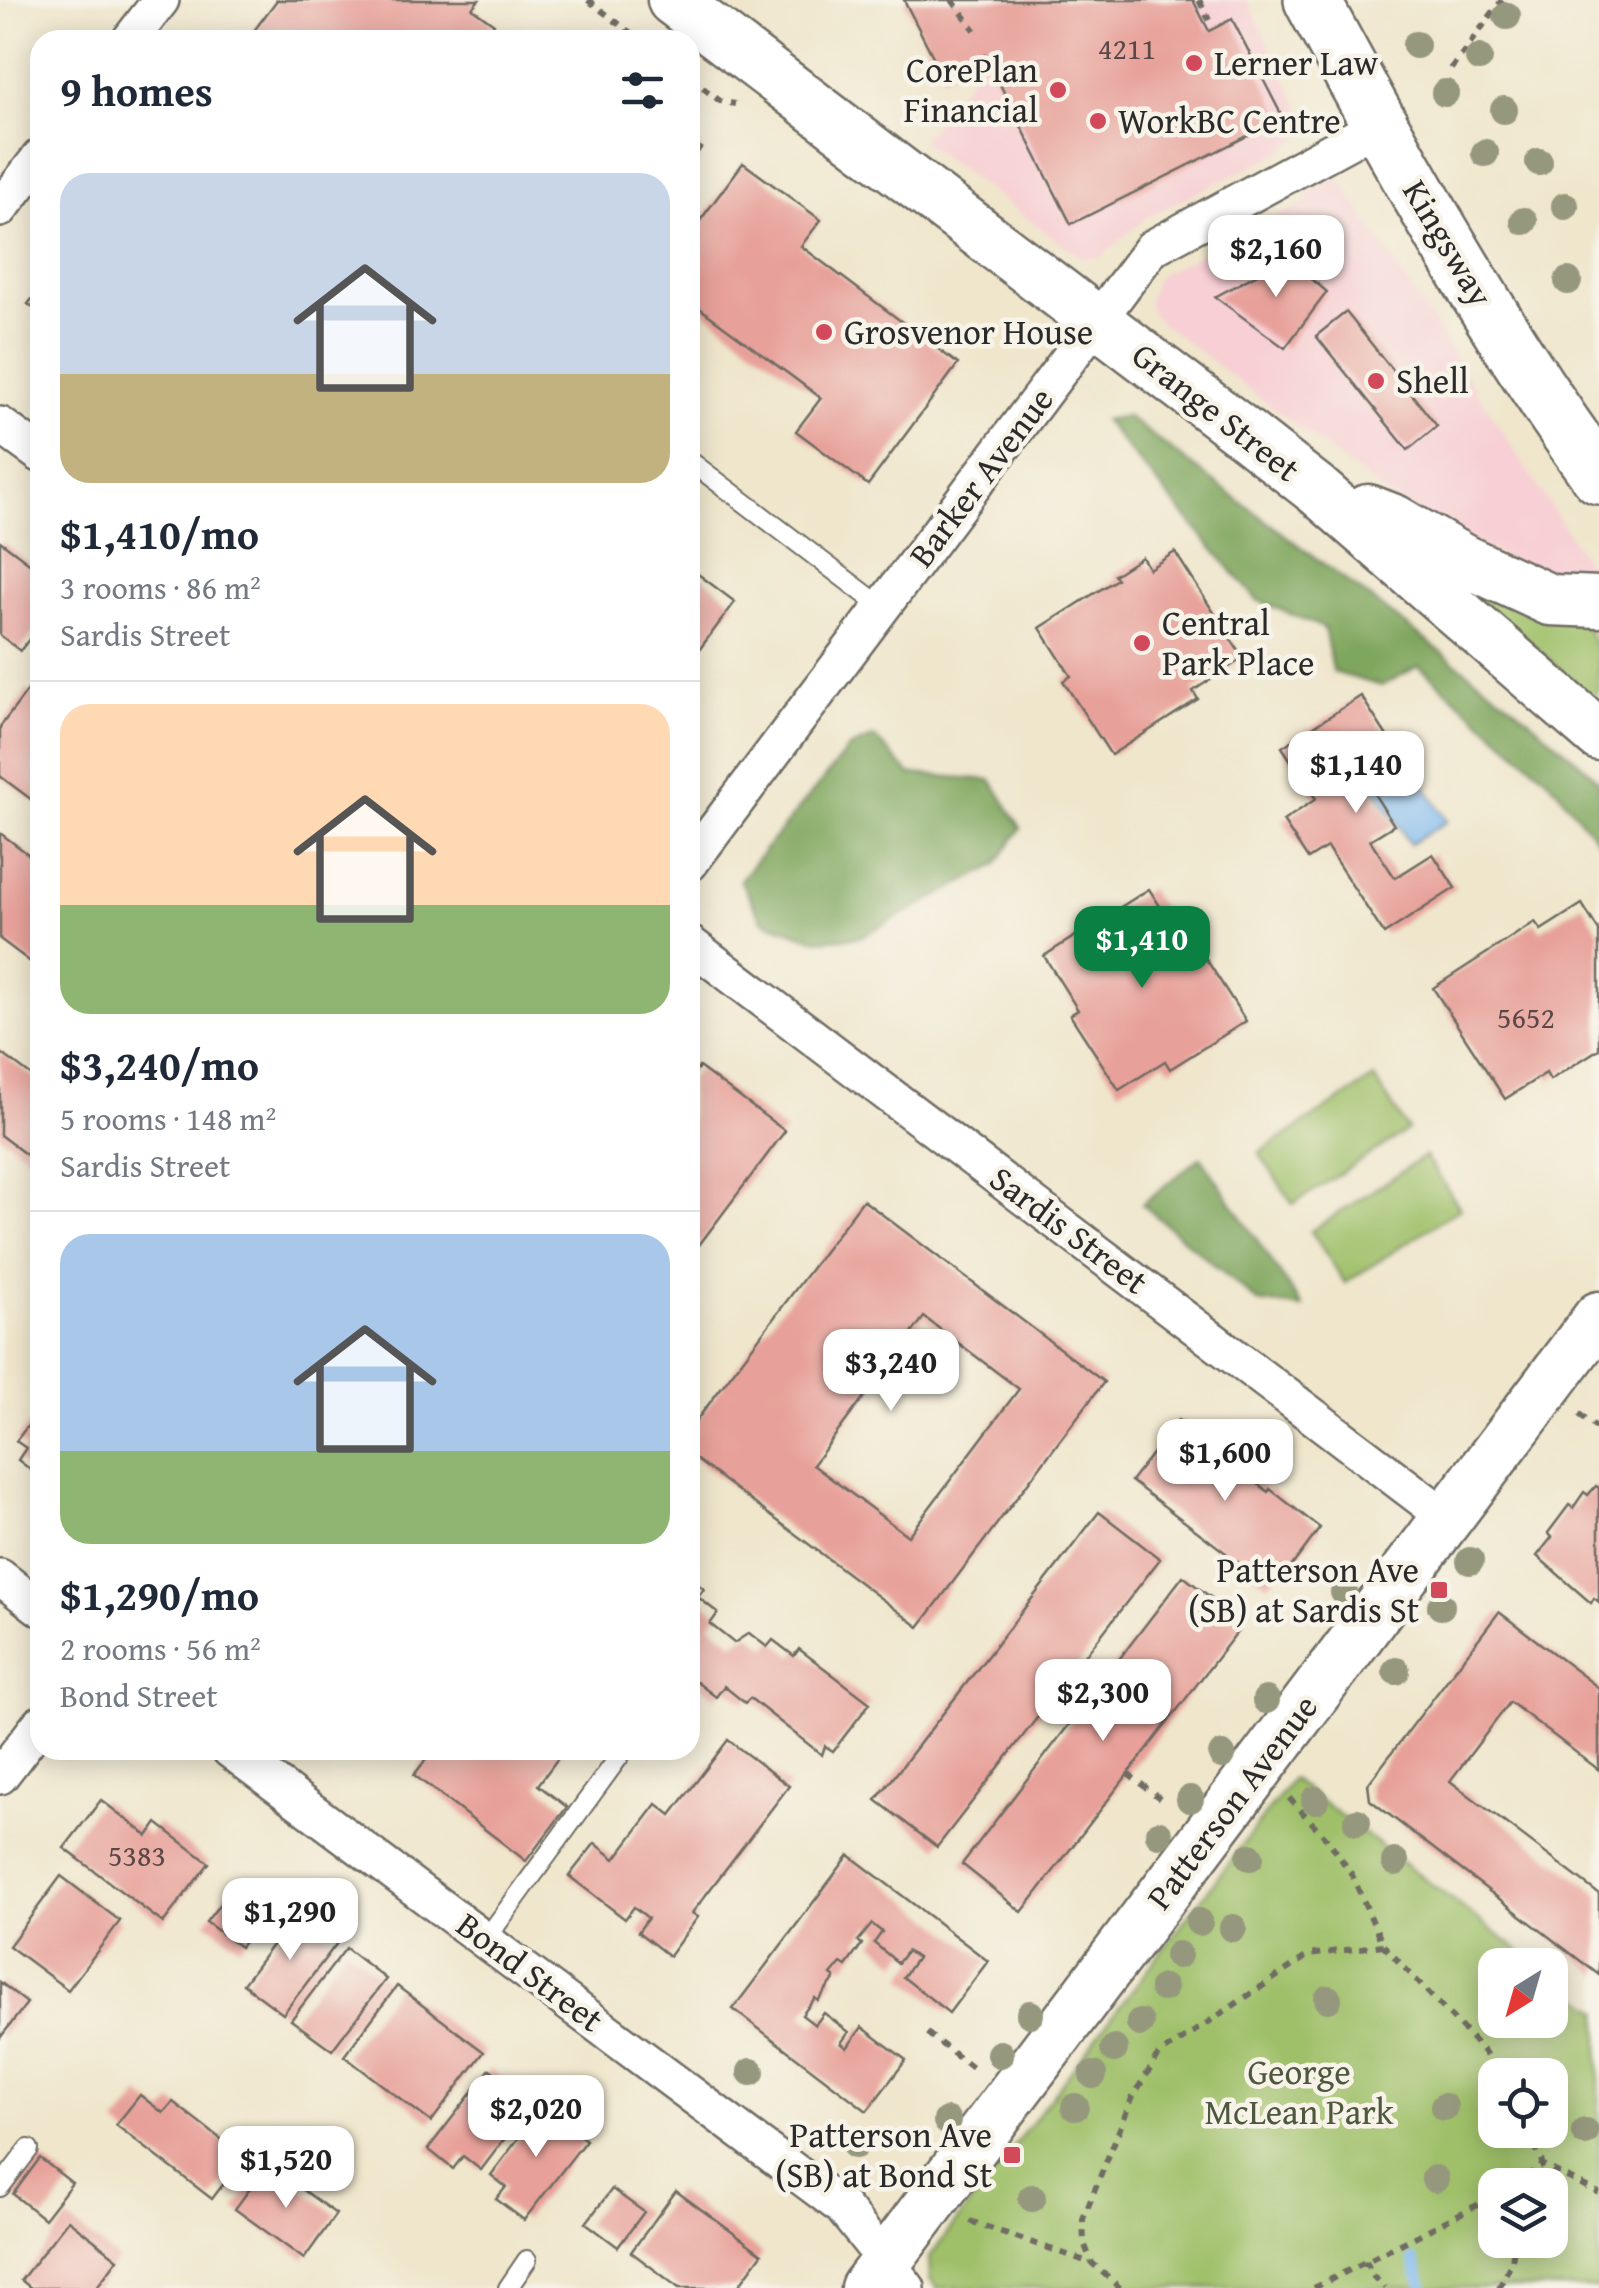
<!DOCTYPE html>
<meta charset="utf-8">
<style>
body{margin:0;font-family:"Gentium Book Plus",serif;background:#f6f6f7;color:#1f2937;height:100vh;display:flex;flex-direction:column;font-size:38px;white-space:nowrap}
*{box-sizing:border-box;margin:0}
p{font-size:32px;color:#747a83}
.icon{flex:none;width:55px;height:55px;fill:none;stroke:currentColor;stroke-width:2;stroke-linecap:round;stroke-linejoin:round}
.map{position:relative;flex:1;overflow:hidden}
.drawer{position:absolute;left:30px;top:30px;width:670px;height:1730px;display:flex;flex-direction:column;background:#fff;border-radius:30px;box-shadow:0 5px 25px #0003}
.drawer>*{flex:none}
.needle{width:65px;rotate:217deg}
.buttons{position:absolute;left:1478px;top:1948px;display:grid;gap:20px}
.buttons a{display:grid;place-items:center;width:90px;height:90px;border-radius:20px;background:#fff;box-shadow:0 5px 25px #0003;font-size:50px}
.price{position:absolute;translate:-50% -85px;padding:0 22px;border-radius:20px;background:#fff;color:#222;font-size:32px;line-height:65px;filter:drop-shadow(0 2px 5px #0008)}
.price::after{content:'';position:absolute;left:50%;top:60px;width:30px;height:22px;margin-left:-15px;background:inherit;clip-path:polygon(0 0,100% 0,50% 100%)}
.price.active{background:#0b8043;color:#fff}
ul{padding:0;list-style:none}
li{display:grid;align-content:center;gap:20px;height:530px;padding:0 30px}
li+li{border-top:2px solid #e0e1e3}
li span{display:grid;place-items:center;height:310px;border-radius:30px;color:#555}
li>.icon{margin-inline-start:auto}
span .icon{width:180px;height:180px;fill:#fffc;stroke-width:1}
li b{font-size:42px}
h2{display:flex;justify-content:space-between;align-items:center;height:120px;padding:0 30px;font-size:42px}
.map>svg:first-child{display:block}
.built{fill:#f7cfd4}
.green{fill:#9fc069;stroke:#65764a;stroke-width:2.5;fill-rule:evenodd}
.forest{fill:#7fa65d;stroke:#556844;stroke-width:2.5}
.water{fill:#7fbaf0;stroke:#55728e;stroke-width:2.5}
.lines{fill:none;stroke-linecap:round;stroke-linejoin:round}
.stream{stroke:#7fbaf0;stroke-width:11}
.building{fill:#e7a19a;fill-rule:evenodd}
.lane-casing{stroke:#706c63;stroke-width:22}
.street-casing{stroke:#706c63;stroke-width:40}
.secondary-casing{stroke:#706c63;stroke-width:55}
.primary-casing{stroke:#706c63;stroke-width:60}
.path{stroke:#706c63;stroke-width:6;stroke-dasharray:8 8;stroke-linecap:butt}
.lane{stroke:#fff;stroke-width:18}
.street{stroke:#fff;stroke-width:35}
.secondary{stroke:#fff;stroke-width:50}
.primary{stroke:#fff;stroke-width:55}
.tree{fill:#96987e}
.poi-dot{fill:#d1495b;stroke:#f7f3e8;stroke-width:4}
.labels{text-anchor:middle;stroke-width:9;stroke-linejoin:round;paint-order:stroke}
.number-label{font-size:30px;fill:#5a4847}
.poi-label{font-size:35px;fill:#2b2b2b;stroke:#f7f3e8;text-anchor:start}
.street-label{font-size:35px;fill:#2b2b2b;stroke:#f7f3e8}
.park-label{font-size:35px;fill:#4e583e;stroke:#f7f3e8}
</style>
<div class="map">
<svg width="1599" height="2288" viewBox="0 0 1599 2288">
<rect width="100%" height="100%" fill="#f7f3e8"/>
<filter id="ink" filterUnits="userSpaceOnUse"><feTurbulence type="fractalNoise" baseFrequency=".01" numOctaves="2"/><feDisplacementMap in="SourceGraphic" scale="20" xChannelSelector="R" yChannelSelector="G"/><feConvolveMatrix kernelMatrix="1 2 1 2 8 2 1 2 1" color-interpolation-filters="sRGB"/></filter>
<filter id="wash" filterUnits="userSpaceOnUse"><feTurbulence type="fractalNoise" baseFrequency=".0048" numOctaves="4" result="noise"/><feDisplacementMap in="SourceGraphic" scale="40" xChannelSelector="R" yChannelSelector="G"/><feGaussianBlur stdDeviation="2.25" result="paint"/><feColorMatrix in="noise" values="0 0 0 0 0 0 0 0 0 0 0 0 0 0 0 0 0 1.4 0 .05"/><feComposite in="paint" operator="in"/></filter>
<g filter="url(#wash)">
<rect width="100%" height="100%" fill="#efe6cc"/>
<g class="built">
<polygon points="992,0 1247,0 1302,112 1301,135 1282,151 1145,218 1100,258 1082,258 921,141 1005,30"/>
<polygon points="1326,176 1343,183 1597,579 1570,587 1414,516 1154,317 1148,302 1155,280 1162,273 1306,202 1312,184"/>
</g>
<g class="green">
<polygon points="1464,586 1586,625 1599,655 1599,691 1593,698"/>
<polygon points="1374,1078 1408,1130 1293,1204 1259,1153"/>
<polygon points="1425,1156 1460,1208 1345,1283 1311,1231"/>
<path d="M1292,1779l246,186h-43v55h55v-46l49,37v277h-662l-7,-9 -1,-21zM1550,2075v55h-55v-55zM1495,2185h55v55h-55z"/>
</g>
<g class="forest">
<polygon points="1126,416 1516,708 1590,772 1599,782 1599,842 1548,779 1419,666 1381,686 1333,672 1324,628 1257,600 1103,420"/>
<polygon points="874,737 910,774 991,780 1021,828 996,865 860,937 817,940 763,921 740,880 849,748"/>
<polygon points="1201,1157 1303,1308 1258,1302 1142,1204"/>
</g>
<polygon class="water" points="1401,748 1447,821 1410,844 1371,782 1375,764"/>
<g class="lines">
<polyline class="stream" points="1413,2260 1423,2288"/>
</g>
<g id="blocks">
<g class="building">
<polygon points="277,0 479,0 472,8 494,24 482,40 247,40"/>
<polygon points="904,0 1193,0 1209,31 1232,19 1283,118 1071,224 985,55 943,76"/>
<polygon points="690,140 701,148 690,164"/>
<polygon points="743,163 821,220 801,246 958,364 868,485 796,431 821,398 690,301 690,234"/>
<polygon points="1287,258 1327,292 1285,348 1215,297"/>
<polygon points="40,289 40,313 28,304"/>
<polygon points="1346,312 1437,426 1408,450 1316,336"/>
<polygon points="0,541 40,571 40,625 20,651 0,635"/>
<polygon points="1175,552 1243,658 1193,691 1198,699 1111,755 1063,681 1071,676 1040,628 1117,579 1114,575 1142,557 1149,569"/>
<polygon points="690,568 735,602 690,662"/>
<polygon points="28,690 40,699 40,806 0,776 0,727"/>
<polygon points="1361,696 1392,744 1357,767 1394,825 1370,840 1395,878 1433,854 1455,888 1384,934 1327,847 1308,859 1283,821 1316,799 1282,747"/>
<polygon points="0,833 40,863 40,969 0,939"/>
<polygon points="1149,889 1183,942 1192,937 1246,1021 1170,1069 1165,1061 1119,1090 1070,1015 1078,1010 1044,956"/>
<polygon points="1582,904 1599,931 1599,1049 1550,1080 1546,1073 1505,1099 1433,988 1535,922 1541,930"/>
<polygon points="0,1052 40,1082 40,1165 0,1135"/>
<polygon points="699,1067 785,1131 690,1257 690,1080"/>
<path d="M863,1200l241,182 -185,245 -229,-172v-26zM924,1317l95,72 -111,147 -95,-71z"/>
<polygon points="33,1419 40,1424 40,1477 18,1460 26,1448 16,1441"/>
<polygon points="1178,1420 1268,1492 1270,1489 1320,1528 1288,1571 1282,1567 1268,1585 1131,1481"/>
<polygon points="1596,1486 1599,1488 1599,1602 1594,1598 1591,1603 1537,1556 1552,1537 1548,1533 1569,1505 1573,1508 1584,1492 1588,1495"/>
<polygon points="1099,1512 1160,1559 937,1847 876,1800"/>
<polygon points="1183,1576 1244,1623 1022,1912 962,1864"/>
<polygon points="690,1578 704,1589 698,1597 718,1613 710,1624 734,1643 749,1633 767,1647 773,1640 794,1656 799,1649 870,1703 833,1751 825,1746 822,1755 750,1698 745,1703 724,1686 716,1697 690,1677"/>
<polygon points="1499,1612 1599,1688 1599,1770 1510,1702 1450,1781 1599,1894 1599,1975 1370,1800 1368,1784"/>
<polygon points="728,1740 789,1786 692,1913 698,1917 669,1956 638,1932 648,1918 634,1907 625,1919 569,1876 595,1843 615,1859 657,1804 671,1815"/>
<polygon points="433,1750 564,1750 538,1785 567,1807 526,1861 414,1775"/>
<polygon points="101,1800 148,1836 157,1823 209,1863 163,1923 64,1848"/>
<polygon points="849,1855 988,1961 949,2013 903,1977 917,1958 907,1951 898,1963 874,1943 882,1932 872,1924 858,1941 862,1944 846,1966 841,1963 831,1975 835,1978 818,2001 815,1998 802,2015 815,2025 824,2013 849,2032 841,2043 847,2048 862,2027 906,2060 867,2111 733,2009"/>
<polygon points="61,1876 120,1921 68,1990 9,1946"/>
<polygon points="232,1888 265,1914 240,1947 206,1922"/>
<polygon points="296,1913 337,1943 283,2014 243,1984"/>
<polygon points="346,1948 386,1979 332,2050 291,2020"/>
<polygon points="0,1982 27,2003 0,2038"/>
<polygon points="397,1986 484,2052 431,2122 344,2056"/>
<polygon points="490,2069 512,2086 518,2082 537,2096 481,2170 463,2156 453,2169 428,2149"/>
<polygon points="140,2095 163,2113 173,2102 244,2157 212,2199 116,2125"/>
<polygon points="547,2100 566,2116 562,2122 586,2140 524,2220 496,2199 506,2187 491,2175"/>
<polygon points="40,2158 72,2183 44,2219 13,2194"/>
<polygon points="268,2164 336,2214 304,2259 235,2209"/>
<polygon points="612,2189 644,2212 618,2247 586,2223"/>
<polygon points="676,2191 762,2254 737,2288 679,2288 631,2252"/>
<polygon points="68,2220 118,2259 96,2288 31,2288 21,2280"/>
</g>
</g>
</g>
<g filter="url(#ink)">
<use href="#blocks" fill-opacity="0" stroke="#706c63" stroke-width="2.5"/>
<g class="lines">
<g class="lane-casing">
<g id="lane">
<polyline points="690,461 882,607"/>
<polyline points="486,1939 624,1750"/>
<polyline points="0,2187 29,2149"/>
<polyline points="508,2288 527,2260"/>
</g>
</g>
<g class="street-casing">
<g id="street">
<polyline points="130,40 161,0"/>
<polyline points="0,209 40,157"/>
<polyline points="0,425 40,454"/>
<polyline points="690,863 1152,248 1379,125"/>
<polyline points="690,944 1446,1517"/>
<polyline points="0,1577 40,1608"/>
<polyline points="230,1750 842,2207 907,2288"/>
<polyline points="0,1776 40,1724"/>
</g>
</g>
<g class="secondary-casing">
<g id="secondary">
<polyline points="673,0 1239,429 1317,490 1599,735"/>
<polyline points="1368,510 1394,520 1463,560 1550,600 1599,602"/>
<polyline points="866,2288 1599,1317"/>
</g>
</g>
<g class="primary-casing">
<path id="primary" d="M1312,0c88,164 178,325 287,476"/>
</g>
<g class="path">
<polyline points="588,0 640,40"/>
<polyline points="952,0 975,30"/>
<polyline points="1199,0 1209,20"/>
<polyline points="1451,69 1502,0"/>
<polyline points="690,78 720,101 735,104"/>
<polyline points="1579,1414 1599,1429"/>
<polyline points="1306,1618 1317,1626"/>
<polyline points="1128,1774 1165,1802"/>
<polyline points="1289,1798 1329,1841 1352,1875 1383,1945 1480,2047 1502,2075"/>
<polyline points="927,2033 976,2071"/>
<polyline points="1529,2130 1543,2165 1599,2193"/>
<polyline points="1513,2185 1543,2165"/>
<polyline points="970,2221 1091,2263"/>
<polyline points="1366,2261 1372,2275 1385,2288"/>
<polyline points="1120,2288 1092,2263 1084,2243 1083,2219 1133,2096 1159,2055 1309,1955 1383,1945"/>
<polyline points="1314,2288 1495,2196"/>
<polyline points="1499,2288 1512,2261 1515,2240"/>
</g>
<use href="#lane" class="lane"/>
<use href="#street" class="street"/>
<use href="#secondary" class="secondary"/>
<use href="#primary" class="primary"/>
</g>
<g class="tree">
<circle cx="1507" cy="16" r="14"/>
<circle cx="1416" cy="45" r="14"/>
<circle cx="1479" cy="58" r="14"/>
<circle cx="1445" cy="93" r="14"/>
<circle cx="1504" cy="110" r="14"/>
<circle cx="1485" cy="153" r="14"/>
<circle cx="1539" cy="162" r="14"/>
<circle cx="1565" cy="206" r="14"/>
<circle cx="1524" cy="221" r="14"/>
<circle cx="1568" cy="281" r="14"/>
<circle cx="1470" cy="1561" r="14"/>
<circle cx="1344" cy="1592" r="14"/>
<circle cx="1441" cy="1606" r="14"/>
<circle cx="1396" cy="1671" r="14"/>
<circle cx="1266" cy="1700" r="14"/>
<circle cx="1222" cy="1755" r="14"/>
<circle cx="1190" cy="1799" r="14"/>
<circle cx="1315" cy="1800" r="14"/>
<circle cx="1357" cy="1822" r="14"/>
<circle cx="1159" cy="1834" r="14"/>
<circle cx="1250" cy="1857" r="14"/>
<circle cx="1395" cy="1862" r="14"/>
<circle cx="1199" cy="1922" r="14"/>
<circle cx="1233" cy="1928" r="14"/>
<circle cx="1178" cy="1955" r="14"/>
<circle cx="1163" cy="1988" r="14"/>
<circle cx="1328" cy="1999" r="14"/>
<circle cx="1030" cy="2014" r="14"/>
<circle cx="1140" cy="2023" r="14"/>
<circle cx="1114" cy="2049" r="14"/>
<circle cx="1000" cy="2054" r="14"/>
<circle cx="751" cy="2072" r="14"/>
<circle cx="1093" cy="2075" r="14"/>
<circle cx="1075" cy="2107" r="14"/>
<circle cx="1444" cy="2107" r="14"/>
<circle cx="947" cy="2121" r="14"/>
<circle cx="1585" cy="2132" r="14"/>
<circle cx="855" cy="2145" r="14"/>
<circle cx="1435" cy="2179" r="14"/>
<circle cx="1032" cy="2198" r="14"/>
</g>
</g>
<g class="poi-dot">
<circle cx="1194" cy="63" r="10"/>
<circle cx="1058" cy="90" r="10"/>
<circle cx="1098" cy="121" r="10"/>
<circle cx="824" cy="332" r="10"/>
<circle cx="1376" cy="381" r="10"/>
<circle cx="1142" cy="643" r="10"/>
<rect x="1429" y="1580" width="20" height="20" rx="5"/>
<rect x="1002" y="2145" width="20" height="20" rx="5"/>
</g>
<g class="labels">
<g class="number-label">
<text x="1127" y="59">4211</text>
<text x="1526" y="1028">5652</text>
<text x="137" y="1866">5383</text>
</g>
<g class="poi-label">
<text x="1214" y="75">Lerner Law</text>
<text x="1038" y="82" text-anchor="end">CorePlan<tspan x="1038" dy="40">Financial</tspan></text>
<text x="1118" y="133">WorkBC Centre</text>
<text x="844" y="344">Grosvenor House</text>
<text x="1396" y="393">Shell</text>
<text x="1162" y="635">Central<tspan x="1162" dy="40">Park Place</tspan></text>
<text x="1419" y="1582" text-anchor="end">Patterson Ave<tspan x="1419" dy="40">(SB) at Sardis St</tspan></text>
<text x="992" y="2147" text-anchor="end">Patterson Ave<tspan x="992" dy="40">(SB) at Bond St</tspan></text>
</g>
<g class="street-label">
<text transform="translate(1448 243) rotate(59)" y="12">Kingsway</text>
<text transform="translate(1216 412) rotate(38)" y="12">Grange Street</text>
<text transform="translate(981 477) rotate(-53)" y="12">Barker Avenue</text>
<text transform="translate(1069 1230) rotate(37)" y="12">Sardis Street</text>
<text transform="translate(1232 1802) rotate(-53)" y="12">Patterson Avenue</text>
<text transform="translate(530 1972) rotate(37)" y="12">Bond Street</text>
</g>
<g class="park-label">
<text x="1299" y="2084">George<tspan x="1299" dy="40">McLean Park</tspan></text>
</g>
</g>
</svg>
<div class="buttons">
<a><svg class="needle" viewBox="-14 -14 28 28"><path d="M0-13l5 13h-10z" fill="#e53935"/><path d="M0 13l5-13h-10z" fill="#747a83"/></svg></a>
<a><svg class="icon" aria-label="locate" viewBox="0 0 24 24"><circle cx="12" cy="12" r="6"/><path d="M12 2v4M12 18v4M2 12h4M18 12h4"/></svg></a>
<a><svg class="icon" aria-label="layers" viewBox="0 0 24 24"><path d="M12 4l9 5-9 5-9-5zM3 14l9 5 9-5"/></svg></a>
</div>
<b class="price" style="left:1276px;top:300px">$2,160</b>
<b class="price" style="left:1356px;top:816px">$1,140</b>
<b class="price active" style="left:1142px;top:991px">$1,410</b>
<b class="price" style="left:891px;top:1414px">$3,240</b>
<b class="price" style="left:1225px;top:1504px">$1,600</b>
<b class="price" style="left:1103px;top:1744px">$2,300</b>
<b class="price" style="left:290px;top:1963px">$1,290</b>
<b class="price" style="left:536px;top:2160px">$2,020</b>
<b class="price" style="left:286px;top:2211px">$1,520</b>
<section class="drawer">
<h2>9 homes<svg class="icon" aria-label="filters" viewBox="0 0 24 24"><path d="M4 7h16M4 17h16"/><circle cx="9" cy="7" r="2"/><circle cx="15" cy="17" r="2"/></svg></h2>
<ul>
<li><span style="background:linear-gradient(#c9d6e8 65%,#c2b280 0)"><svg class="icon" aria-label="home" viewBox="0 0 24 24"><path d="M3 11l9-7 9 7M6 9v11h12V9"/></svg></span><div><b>$1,410/mo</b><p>3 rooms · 86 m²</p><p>Sardis Street</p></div></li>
<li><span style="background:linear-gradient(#ffd9b3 65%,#8fb573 0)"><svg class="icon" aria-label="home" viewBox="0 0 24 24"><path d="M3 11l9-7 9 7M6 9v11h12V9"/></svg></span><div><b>$3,240/mo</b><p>5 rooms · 148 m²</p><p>Sardis Street</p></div></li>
<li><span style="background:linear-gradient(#a9c7e8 70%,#8fb573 0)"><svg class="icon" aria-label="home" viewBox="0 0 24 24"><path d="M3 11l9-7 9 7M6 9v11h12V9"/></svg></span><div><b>$1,290/mo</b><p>2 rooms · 56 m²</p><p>Bond Street</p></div></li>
</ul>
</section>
</div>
